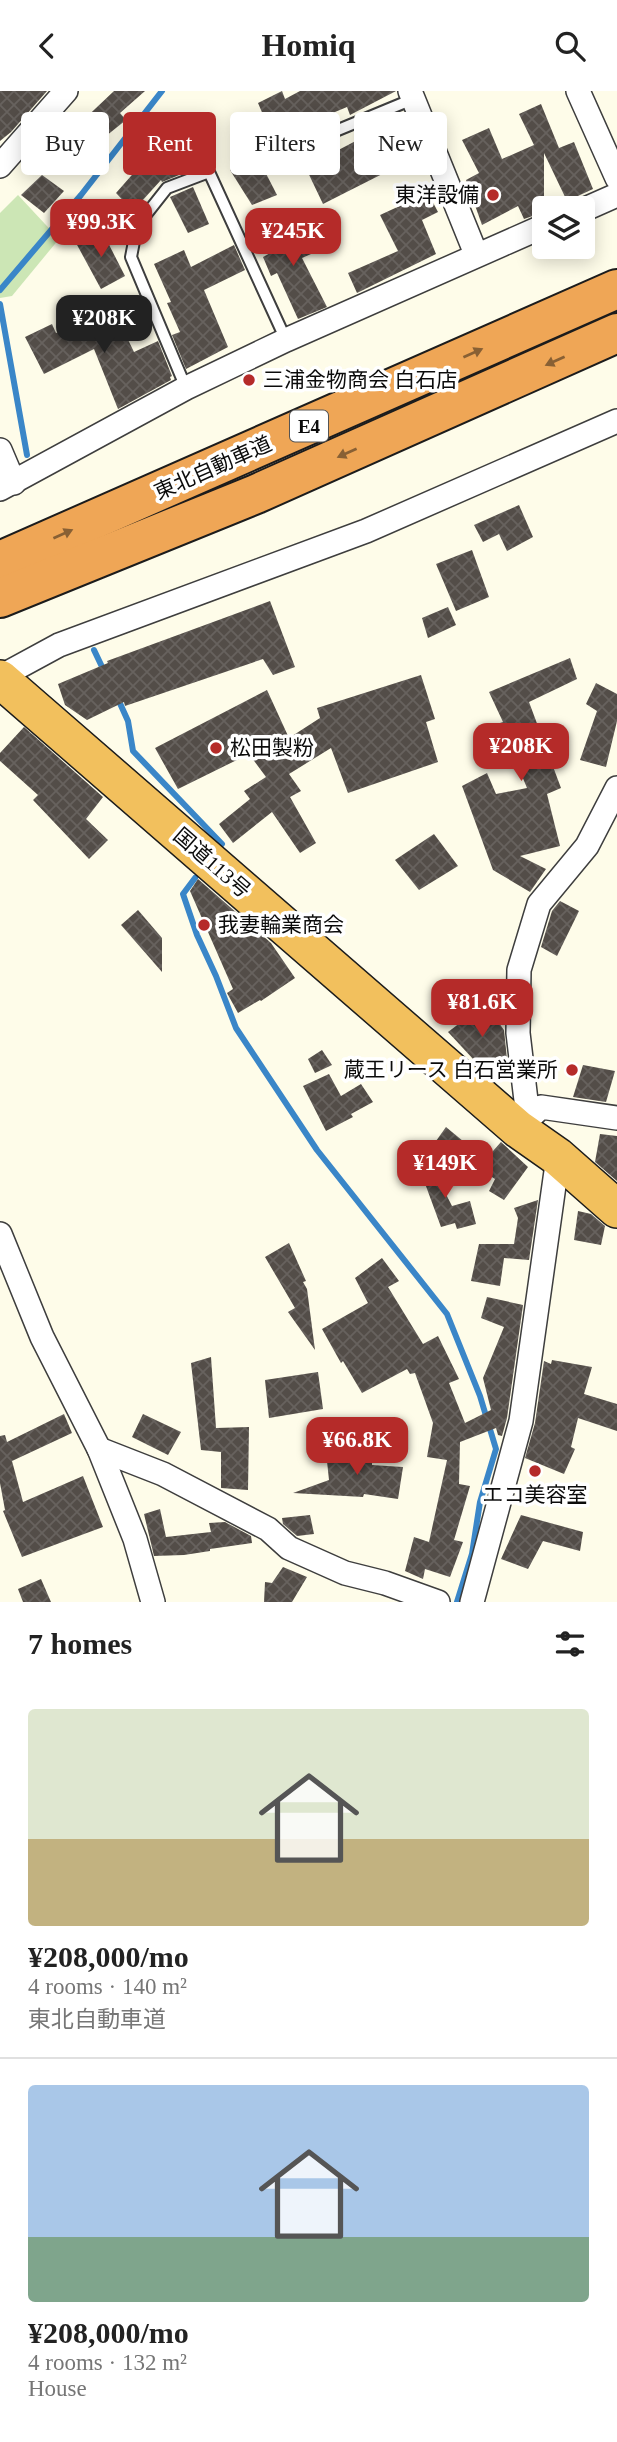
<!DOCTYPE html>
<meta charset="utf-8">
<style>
body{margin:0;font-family:"Times New Roman","Noto Sans JP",serif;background:#f2f2f2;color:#222;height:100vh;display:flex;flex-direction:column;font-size:26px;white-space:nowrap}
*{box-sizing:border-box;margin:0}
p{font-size:23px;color:#767676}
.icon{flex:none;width:38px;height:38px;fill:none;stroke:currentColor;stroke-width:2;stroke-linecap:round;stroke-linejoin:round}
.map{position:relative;height:1511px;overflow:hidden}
.side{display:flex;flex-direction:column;background:#fff;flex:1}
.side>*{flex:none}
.guide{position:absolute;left:21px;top:21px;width:576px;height:63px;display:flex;gap:14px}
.controls{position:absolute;left:532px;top:105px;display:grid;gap:14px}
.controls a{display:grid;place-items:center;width:63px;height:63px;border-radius:7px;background:#fff;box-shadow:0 4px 18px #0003;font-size:35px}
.price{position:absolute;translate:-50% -60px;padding:0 16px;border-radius:14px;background:#b52b29;color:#fff;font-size:23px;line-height:46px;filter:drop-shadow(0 2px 4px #0008)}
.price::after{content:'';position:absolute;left:50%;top:42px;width:21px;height:16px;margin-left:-10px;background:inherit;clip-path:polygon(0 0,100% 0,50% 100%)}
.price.on{background:#222;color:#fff}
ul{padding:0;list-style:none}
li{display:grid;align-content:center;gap:14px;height:371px;padding:0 28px}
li+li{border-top:2px solid #e0e0e0}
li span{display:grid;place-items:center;height:217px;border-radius:7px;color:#555}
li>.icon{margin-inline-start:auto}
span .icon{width:126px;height:126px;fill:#fffc;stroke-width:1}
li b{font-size:30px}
h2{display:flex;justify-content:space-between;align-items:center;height:84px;padding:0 28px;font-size:30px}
.tag{padding:0 24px;border-radius:7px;background:#fff;box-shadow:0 4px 18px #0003;font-size:24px;line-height:63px}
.tag.on{background:#b52b29;color:#fff}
header{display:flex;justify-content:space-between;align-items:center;height:91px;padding:0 28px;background:#fff;font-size:32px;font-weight:800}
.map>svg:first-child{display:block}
.grass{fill:#cce6b5}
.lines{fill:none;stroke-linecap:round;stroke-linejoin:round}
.stream{stroke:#3a86c8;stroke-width:6}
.building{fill:url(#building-cross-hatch)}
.service-casing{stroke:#3e3e3e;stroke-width:14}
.minor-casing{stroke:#3e3e3e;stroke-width:26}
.trunk-casing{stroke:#1c1c1c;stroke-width:40}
.motorway-casing{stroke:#1c1c1c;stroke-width:42}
.service{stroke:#fff;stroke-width:10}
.minor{stroke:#fff;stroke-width:23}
.trunk{stroke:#f2c05d;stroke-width:37}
.motorway{stroke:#efa656;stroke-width:38}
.oneway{fill:#886034}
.poi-dot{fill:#b52b29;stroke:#fff;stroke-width:2.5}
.labels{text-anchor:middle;stroke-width:7;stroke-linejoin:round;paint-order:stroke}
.shield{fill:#fff;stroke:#545454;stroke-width:2}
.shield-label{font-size:19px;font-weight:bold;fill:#0b0b0b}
.poi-label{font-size:21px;fill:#0b0b0b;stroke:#fff;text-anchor:start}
.street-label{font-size:21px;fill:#0b0b0b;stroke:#fff}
</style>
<header><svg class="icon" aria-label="back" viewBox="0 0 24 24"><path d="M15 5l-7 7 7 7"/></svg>Homiq<svg class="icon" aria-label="search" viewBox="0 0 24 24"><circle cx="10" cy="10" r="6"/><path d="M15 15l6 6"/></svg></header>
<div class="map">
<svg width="617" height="1511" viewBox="0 0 617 1511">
<defs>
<pattern id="building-cross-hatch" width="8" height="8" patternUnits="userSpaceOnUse" patternTransform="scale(1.75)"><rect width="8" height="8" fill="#534d48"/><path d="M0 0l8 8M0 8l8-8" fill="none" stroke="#67625e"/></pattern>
</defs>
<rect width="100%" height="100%" fill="#fefce9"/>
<polygon class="grass" points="18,104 59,148 12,205 0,207 0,122"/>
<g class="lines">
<g class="stream">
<polyline points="0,199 81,104 162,0"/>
<polyline points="0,213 27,364"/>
<polyline points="94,559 104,580"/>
<polyline points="118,608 128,630 133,660 222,753 219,756"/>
<polyline points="195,787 183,803 197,844 216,885 236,937 317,1059 447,1223 480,1305 496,1358 480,1411 472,1463 457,1511"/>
</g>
</g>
<g class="building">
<polygon points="0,0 47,0 11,41 0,50"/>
<polygon points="114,0 145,0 120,22 126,29 96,53 102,59 81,75 60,51"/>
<polygon points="282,0 285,8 300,0 396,0 350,24 347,16 304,34 300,27 270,40 258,12"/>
<polygon points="541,13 559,57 574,51 593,98 567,110 544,62 544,121 524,128 518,115 482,134 466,89 479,82 462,49 489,37 502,68 534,54 519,23"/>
<polygon points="369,43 382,67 413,50 421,69 405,78 402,73 323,113 302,69 325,59 327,65"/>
<polygon points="178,52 189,80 162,91 161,89 133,120 116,102 146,68"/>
<polygon points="257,65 277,104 252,114 230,79"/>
<polygon points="42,84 64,100 44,122 21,104"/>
<polygon points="193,96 209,133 188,142 170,106"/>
<polygon points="428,102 438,121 422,129 436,163 357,202 348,182 398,160 380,124"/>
<polygon points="291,124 311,163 302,167 327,216 298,228 277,182 271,185 263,166 276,159 265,138"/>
<polygon points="101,138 125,185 101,198 76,152"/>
<polygon points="234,154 245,179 204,199 228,256 186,278 172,244 180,241 167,212 171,211 154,173 184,159 191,176"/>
<polygon points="112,216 134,261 158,250 172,285 170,286 171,289 118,318 94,258 44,283 25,246 52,233 56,242"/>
<polygon points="519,414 533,446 507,460 499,443 483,451 474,434"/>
<polygon points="472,459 489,506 456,520 436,473"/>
<polygon points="270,510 295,576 273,584 263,568 125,615 124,611 87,629 65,614 58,593 108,572 107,570"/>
<polygon points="448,516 456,534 428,547 422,527"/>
<polygon points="570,567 577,588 529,611 561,697 547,703 560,755 520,765 546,778 530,801 493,779 462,695 487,682 496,703 527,697 500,632 503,631 489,601"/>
<polygon points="421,584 435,628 426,631 438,671 348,702 331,657 289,683 301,700 290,706 316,752 300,762 272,721 233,752 219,733 250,708 244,700 266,686 249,663 178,698 155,657 267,599 289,647 320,627 317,617"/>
<polygon points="596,592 617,603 617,630 606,676 580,669 597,620 586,613"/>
<polygon points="24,636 103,706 86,728 108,749 89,768 33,709 38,704 0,670 0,662"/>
<polygon points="434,743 458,775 419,799 395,769"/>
<polygon points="198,788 271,852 295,887 261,910 260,909 238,922 227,902 233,898 190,800"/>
<polygon points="560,810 579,820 557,865 541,856 552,820"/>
<polygon points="138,819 162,847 162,881 121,834"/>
<polygon points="485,913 504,939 507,968 487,983 448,941"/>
<polygon points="322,959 332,974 315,982 308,968"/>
<polygon points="583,974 615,980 606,1011 573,1006"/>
<polygon points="329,983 341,1005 361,993 373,1011 351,1023 353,1026 326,1040 303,995"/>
<polygon points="446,1036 475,1060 461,1076 436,1056 436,1050"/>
<polygon points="600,1043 617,1045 617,1090 595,1071"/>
<polygon points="501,1051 528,1076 504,1109 489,1100 495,1088 478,1077"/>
<polygon points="426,1064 452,1115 470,1110 476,1133 457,1138 455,1132 441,1136 416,1068"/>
<polygon points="538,1109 529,1169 504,1167 500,1195 471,1190 479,1153 514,1153 518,1127 514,1117"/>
<polygon points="578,1120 591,1123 605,1135 601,1154 574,1149"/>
<polygon points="289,1152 306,1190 303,1191 307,1198 315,1259 288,1221 295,1217 265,1166"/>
<polygon points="382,1167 399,1190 388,1196 423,1253 438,1245 459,1288 449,1292 465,1332 491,1319 483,1287 504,1236 481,1227 487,1206 523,1214 507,1327 502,1345 498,1344 496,1337 460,1351 459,1393 470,1395 454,1449 463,1451 450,1486 425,1478 423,1488 405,1480 414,1446 429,1451 447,1369 427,1366 433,1332 415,1282 410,1283 407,1278 362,1302 343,1270 341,1272 322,1238 368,1212 355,1187"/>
<polygon points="211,1266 216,1337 249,1336 248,1399 221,1397 221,1361 201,1359 191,1272"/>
<polygon points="552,1269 592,1276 584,1303 617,1313 617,1340 578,1327 571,1356 575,1358 564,1383 525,1367 535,1332 544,1270 551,1273"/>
<polygon points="318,1281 323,1318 269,1327 265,1289"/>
<polygon points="64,1323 72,1342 12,1370 23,1411 83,1385 103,1436 22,1466 3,1420 5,1419 0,1392 0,1345 5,1344 7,1351"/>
<polygon points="143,1323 181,1341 168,1364 132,1346"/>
<polygon points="346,1354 347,1365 372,1363 372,1374 403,1376 398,1408 364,1403 363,1406 293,1402 329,1389 326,1361"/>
<polygon points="160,1418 166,1446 211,1441 209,1432 225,1431 251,1445 252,1452 210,1458 210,1460 184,1464 154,1465 144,1423"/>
<polygon points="310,1424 314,1443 297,1445 283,1433 282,1427"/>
<polygon points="521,1424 583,1441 580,1460 543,1450 528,1478 501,1468"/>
<polygon points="283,1476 307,1486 292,1511 264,1511 265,1491 272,1492"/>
<polygon points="41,1488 51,1511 23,1511 18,1498"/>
</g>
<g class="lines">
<g class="service-casing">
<g id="service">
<polyline points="292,58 413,8"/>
<polyline points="186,297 131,166 137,135 167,97 209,81 286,249"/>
</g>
</g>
<g class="minor-casing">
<g id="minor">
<polyline points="410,0 476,163"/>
<polyline points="578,0 617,87"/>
<polyline points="0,75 66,0"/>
<polyline points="583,119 617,104"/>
<polyline points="0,359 14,392"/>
<polyline points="0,398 186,297 286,249 544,135"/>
<polyline points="0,586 59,554 366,440 617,330"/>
<polyline points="521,1035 541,1016 617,1027"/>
<polyline points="518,1038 527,1018 518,942 519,879 539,813 587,755 617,697"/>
<polyline points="0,1143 42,1246 99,1358 135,1448 153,1511"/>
<polyline points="99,1358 163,1383 268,1438 289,1457 345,1482 385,1492 438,1511"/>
<polyline points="472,1511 521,1330 558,1066"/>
</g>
</g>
<g class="trunk-casing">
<polyline id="trunk" points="0,588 518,1038 558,1066 617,1118"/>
</g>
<g class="motorway-casing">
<g id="motorway">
<polyline points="0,470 617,198"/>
<polyline points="0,507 256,403 617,242"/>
</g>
</g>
<use href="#service" class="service"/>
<use href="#minor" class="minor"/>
<use href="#trunk" class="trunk"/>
<use href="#motorway" class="motorway"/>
</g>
<defs><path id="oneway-solid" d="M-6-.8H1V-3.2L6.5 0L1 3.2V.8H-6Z" transform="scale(1.75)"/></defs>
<g class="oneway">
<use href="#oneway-solid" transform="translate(473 262) rotate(-24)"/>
<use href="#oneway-solid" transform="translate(555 270) rotate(156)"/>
<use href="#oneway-solid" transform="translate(347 362) rotate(156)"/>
<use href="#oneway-solid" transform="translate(63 443) rotate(-24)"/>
</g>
<g class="poi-dot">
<circle cx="493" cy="104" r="7"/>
<circle cx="249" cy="289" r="7"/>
<circle cx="216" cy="657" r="7"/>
<circle cx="204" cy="834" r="7"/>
<circle cx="572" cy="979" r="7"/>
<circle cx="535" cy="1380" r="7"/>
</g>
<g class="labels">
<rect class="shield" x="290" y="319.5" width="38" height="31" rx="5"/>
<g class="shield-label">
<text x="309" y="342">E4</text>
</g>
<g class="poi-label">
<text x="479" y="111" text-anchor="end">東洋設備</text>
<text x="263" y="296">三浦金物商会 白石店</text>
<text x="230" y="664">松田製粉</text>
<text x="218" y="841">我妻輪業商会</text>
<text x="558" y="986" text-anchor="end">蔵王リース 白石営業所</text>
<text x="535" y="1411" text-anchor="middle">エコ美容室</text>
</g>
<g class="street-label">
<text transform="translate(213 377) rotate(-24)" y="7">東北自動車道</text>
<text transform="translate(212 772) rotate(41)" y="7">国道113号</text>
</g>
</g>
</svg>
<div class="controls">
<a><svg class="icon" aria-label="layers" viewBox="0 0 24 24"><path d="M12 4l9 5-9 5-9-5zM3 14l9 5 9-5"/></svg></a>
</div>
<b class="price" style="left:101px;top:168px">¥99.3K</b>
<b class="price" style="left:293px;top:177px">¥245K</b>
<b class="price on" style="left:104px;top:264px">¥208K</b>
<b class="price" style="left:521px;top:692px">¥208K</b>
<b class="price" style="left:482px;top:948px">¥81.6K</b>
<b class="price" style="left:445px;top:1109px">¥149K</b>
<b class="price" style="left:357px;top:1386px">¥66.8K</b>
<div class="guide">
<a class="tag">Buy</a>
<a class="tag on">Rent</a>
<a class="tag">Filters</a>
<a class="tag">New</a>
</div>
</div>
<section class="side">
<h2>7 homes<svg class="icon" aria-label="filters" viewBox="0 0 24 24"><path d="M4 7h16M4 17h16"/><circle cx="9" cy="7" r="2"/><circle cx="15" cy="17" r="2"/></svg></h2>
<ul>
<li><span style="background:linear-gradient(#dfe7d0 60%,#c2b280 0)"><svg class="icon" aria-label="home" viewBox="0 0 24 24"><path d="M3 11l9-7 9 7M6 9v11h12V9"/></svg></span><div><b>¥208,000/mo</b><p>4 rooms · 140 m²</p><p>東北自動車道</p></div></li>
<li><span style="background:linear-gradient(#a9c7e8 70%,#7fa58c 0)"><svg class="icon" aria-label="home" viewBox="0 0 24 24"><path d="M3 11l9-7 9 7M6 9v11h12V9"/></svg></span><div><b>¥208,000/mo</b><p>4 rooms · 132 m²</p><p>House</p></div></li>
</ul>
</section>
